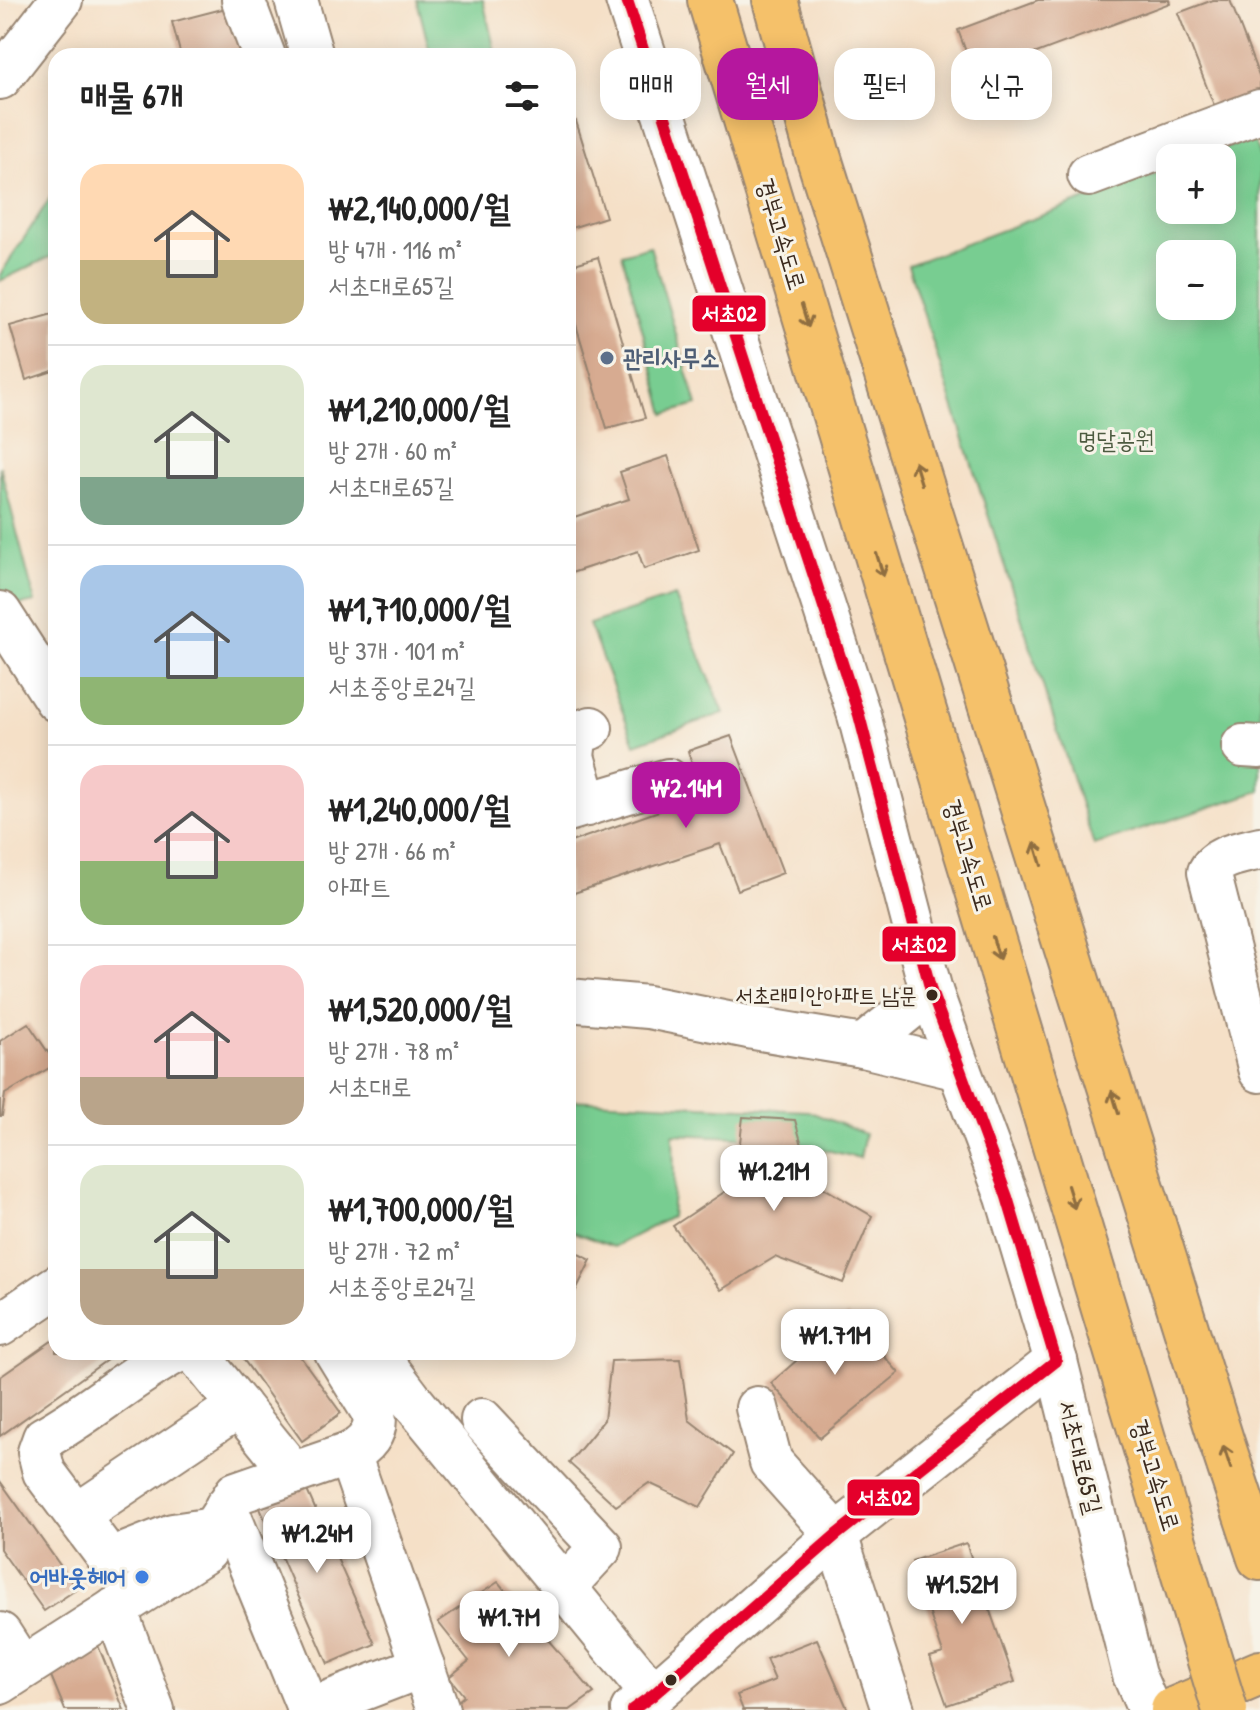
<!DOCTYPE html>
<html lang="ko">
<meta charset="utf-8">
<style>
body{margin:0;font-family:"Patrick Hand","Poor Story",sans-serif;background:#f2f2f2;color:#222;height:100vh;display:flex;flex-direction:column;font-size:30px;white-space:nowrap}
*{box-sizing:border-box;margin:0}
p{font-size:26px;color:#767676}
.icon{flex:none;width:44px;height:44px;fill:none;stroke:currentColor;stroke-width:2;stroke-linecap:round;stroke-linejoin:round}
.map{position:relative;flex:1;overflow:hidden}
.sheet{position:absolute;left:48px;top:48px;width:528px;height:1312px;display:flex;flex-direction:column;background:#fff;border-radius:24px;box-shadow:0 4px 20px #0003}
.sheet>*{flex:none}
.top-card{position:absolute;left:600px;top:48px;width:540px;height:72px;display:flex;gap:16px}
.tools{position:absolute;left:1156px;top:144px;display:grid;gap:16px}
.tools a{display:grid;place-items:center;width:80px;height:80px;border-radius:16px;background:#fff;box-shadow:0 4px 20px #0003;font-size:40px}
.price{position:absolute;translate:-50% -68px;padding:0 18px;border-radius:16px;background:#fff;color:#222;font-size:26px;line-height:52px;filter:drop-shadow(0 2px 4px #0008)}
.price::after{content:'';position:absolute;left:50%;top:48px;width:24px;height:18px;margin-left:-12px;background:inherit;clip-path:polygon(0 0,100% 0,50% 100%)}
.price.selected{background:#b5179e;color:#fff}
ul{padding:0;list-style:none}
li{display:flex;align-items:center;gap:24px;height:200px;padding:0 32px}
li+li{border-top:2px solid #e0e0e0}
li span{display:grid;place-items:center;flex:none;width:224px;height:160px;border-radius:24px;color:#555}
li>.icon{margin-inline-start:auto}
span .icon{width:96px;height:96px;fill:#fffc;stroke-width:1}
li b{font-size:34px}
h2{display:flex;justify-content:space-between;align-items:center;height:96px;padding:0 32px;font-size:34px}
.tag{padding:0 28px;border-radius:24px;background:#fff;box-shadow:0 4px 20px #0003;font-size:28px;line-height:72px}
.tag.selected{background:#b5179e;color:#fff}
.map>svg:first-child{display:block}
.green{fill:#78cd91;stroke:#5a7c58;stroke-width:2;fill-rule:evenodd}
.building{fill:#d7ab91}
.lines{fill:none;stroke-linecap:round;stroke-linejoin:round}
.minor-casing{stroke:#988572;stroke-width:46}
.major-casing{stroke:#988572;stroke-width:48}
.highway-casing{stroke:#988572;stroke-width:48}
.minor{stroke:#fff;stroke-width:42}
.major{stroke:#f5c16b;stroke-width:44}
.highway{stroke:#f5c16b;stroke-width:44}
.highway-bridge-casing{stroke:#988572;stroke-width:48;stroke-linecap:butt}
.highway-bridge{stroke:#f5c16b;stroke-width:44}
.bus-1-casing{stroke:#f7f3e8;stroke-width:18}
.bus-1{stroke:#e4002b;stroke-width:12}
.oneway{stroke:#8f6e41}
.service-dot{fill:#5c6f8a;stroke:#f7f3e8;stroke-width:3}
.bus-dot{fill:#3b2a1e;stroke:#f7f3e8;stroke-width:3}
.shop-dot{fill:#3f7fe0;stroke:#f7f3e8;stroke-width:3}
.labels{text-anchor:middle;stroke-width:6;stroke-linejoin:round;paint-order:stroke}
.bus-label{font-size:22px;fill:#3b2a1e;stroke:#f7f3e8;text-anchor:end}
.street-label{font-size:24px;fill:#3b2a1e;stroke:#f7f3e8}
.service-label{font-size:24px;font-weight:bold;fill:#4e5e75;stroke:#f7f3e8;text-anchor:start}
.park-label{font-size:24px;fill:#4d5b40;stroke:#f7f3e8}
.shop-label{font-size:24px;font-weight:bold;fill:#366cbe;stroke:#f7f3e8;text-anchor:end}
.line-badge{stroke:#f7f3e8;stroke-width:3}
.badge-label{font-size:22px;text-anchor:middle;font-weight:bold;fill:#fff}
</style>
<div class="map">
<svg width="1260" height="1710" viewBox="0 0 1260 1710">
<rect width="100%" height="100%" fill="#f7f3e8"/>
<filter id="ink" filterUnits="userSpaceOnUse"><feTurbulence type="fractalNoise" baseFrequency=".0125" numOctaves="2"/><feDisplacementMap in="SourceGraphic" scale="16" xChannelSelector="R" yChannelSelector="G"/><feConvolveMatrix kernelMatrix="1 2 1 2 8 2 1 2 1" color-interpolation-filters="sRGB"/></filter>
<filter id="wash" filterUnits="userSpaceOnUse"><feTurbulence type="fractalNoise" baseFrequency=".006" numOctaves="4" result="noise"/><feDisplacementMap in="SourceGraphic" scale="32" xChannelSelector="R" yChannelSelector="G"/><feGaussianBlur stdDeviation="1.8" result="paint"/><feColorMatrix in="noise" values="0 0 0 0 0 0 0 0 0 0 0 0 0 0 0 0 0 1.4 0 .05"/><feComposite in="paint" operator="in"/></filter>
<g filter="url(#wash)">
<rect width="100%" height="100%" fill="#f5e0c7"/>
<g class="green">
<polygon points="417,0 483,0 496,56 431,56"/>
<path d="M1253,138l7,20v633l-166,54 -186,-580 262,-97v42h52v-52h-25zM1170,254h52v52h-52z"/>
<polygon points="56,189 56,254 0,281 0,275"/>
<polygon points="650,246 697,405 665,414 622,254"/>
<polygon points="0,466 35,602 0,609"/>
<polygon points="675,596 724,713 635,744 589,624"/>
<polygon points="568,1100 808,1111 865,1134 860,1158 779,1139 673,1134 674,1178 671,1217 613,1247 568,1230"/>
</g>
<g id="blocks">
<g class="building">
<polygon points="1038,0 1169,0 1170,3 975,76 958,30"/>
<polygon points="1213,0 1230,0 1260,79 1260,97 1217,113 1178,13"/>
<polygon points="230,7 244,56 181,56 172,22"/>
<polygon points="576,121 606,217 568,229 568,124"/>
<polygon points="598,257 645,418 607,428 568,298 568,266"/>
<polygon points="56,313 56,370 26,380 10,326"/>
<polygon points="668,456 699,550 644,569 638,551 568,574 568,519 629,499 620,472"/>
<polygon points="731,736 783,873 738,890 720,844 568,895 568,843 702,796 688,751"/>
<polygon points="28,1023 56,1064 5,1094 2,1116 0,1116 0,1041"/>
<polygon points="743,1117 795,1120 812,1181 872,1216 843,1283 775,1257 721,1290 673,1226 735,1185"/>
<polygon points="568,1249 591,1260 568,1306"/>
<polygon points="848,1315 899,1373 820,1438 771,1383"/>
<polygon points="56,1338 56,1352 118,1352 0,1436 0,1377"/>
<polygon points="238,1352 297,1352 341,1413 302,1441"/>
<polygon points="680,1359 689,1420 733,1454 700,1507 649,1483 616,1506 569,1463 604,1420 611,1361"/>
<polygon points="0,1481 77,1589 44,1611 0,1549"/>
<polygon points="305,1486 375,1644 328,1664 259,1506"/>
<polygon points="966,1543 1015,1682 947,1705 930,1657 943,1653 912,1561"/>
<polygon points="498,1582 594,1693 570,1710 447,1710 464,1696 449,1677 469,1661 438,1622"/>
<polygon points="95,1638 124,1710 65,1710 44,1659"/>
<polygon points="817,1639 848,1710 743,1710 737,1695 775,1680 766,1659"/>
</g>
</g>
</g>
<g filter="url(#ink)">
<use href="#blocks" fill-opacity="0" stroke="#988572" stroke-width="2"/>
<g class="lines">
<g class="minor-casing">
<g id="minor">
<polyline points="243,0 264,56"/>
<polyline points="296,0 312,56"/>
<polyline points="627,0 859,715 931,991 959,1069 1007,1197 1056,1361 1134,1675 1149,1710"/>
<polyline points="0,78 61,0"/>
<polyline points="1089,175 1260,111"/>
<polyline points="0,613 56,700"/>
<polyline points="1243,746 1260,747"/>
<polyline points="587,805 573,756 576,733 591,728"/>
<polyline points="568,810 668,780"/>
<path d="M1260,848c-17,5 -43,7 -51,24l51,199"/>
<polyline points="568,1000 648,1007 748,1027 863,1046 959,1069"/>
<polyline points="863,1046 931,991"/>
<polyline points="0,1325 56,1287"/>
<path d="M176,1352c-47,25 -86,61 -132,86l-5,14 5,20 66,88 63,-25 40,-6"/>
<polyline points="195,1352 293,1473"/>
<path d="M336,1352l38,62c4,19 -9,32 -25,40l89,256"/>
<polyline points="375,1352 412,1401 653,1695"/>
<polyline points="757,1408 771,1462 836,1535 893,1710"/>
<polyline points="482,1420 601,1547 564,1587"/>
<polyline points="226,1507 309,1710"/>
<polyline points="77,1515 239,1406"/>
<polyline points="115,1609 153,1710"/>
<polyline points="0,1634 22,1668"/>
<polyline points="0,1683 206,1551 213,1529 236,1493 349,1454"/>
<polyline points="308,1710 423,1666"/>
<polyline points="632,1710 653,1695 836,1535 1056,1361"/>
</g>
</g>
<g class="major-casing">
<polyline id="major" points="1173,1710 1260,1673"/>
</g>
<g class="highway-casing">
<g id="highway">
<polyline points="710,0 1196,1615"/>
<polyline points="775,0 817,152 1221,1440 1260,1558"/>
</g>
</g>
<use href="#minor" class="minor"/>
<use href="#major" class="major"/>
<use href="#highway" class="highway"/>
<g class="highway-bridge-casing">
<polyline id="highway-bridge" points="1196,1615 1225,1710"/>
</g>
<use href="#highway-bridge" class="highway-bridge"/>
<g class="bus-1-casing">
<polyline id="bus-1" points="627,0 859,715 931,991 1007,1197 1056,1361 836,1535 653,1695 632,1710"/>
</g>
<use href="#bus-1" class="bus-1"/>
</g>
<defs><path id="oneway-shaft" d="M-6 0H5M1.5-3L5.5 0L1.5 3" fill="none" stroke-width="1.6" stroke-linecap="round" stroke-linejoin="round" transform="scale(2)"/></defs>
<g class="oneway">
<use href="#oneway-shaft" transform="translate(805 316) rotate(73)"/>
<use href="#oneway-shaft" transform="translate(918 473) rotate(-107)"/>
<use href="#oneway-shaft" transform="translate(880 565) rotate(73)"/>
<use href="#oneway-shaft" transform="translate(1038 854) rotate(-107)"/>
<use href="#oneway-shaft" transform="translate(996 948) rotate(73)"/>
<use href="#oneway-shaft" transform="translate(1115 1102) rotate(-107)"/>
<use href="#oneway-shaft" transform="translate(1071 1197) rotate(73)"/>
<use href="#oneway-shaft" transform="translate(1227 1457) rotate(-108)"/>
</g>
</g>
<circle class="service-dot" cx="607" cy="358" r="8"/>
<g class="bus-dot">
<circle cx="932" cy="995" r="7"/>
<circle cx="671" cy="1680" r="7"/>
</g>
<circle class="shop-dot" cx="142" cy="1577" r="8"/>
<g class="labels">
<g class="bus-label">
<text x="917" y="1003">서초래미안아파트 남문</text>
</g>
<g class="street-label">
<text transform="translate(781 234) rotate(73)" y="8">경부고속도로</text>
<text transform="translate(968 855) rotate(73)" y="8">경부고속도로</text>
<text transform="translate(1080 1457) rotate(76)" y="8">서초대로65길</text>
<text transform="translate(1155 1475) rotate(73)" y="8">경부고속도로</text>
</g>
<g class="service-label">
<text x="623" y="366">관리사무소</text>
</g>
<g class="park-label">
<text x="1116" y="448">명달공원</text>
</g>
<g class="shop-label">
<text x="126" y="1585">어바웃헤어</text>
</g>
</g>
<g class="line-badge">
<rect x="691" y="294" width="76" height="39" rx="8" fill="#e4002b"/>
<rect x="881" y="925" width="76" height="38" rx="8" fill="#e4002b"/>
<rect x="846" y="1478" width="75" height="39" rx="8" fill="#e4002b"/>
</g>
<g class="badge-label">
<text x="729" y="321">서초02</text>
<text x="919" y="952">서초02</text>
<text x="884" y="1505">서초02</text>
</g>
</svg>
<div class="tools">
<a>+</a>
<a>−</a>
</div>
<b class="price selected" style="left:686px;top:830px">₩2.14M</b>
<b class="price" style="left:774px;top:1213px">₩1.21M</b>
<b class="price" style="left:835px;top:1377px">₩1.71M</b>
<b class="price" style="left:317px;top:1575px">₩1.24M</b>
<b class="price" style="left:962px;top:1626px">₩1.52M</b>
<b class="price" style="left:509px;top:1659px">₩1.7M</b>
<div class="top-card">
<a class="tag">매매</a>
<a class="tag selected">월세</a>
<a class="tag">필터</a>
<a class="tag">신규</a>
</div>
<section class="sheet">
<h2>매물 6개<svg class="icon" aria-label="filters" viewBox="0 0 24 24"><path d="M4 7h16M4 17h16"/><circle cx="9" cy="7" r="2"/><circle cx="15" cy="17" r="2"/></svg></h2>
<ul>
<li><span style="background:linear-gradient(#ffd9b3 60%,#c2b280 0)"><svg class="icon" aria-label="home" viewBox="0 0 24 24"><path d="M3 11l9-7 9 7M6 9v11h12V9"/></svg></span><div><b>₩2,140,000/월</b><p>방 4개 · 116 m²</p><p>서초대로65길</p></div></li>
<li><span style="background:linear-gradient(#dfe7d0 70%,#7fa58c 0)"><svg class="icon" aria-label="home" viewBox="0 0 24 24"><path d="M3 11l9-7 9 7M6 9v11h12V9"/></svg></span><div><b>₩1,210,000/월</b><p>방 2개 · 60 m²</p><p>서초대로65길</p></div></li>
<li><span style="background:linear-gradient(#a9c7e8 70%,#8fb573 0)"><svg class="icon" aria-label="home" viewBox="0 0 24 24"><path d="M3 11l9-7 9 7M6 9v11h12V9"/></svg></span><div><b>₩1,710,000/월</b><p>방 3개 · 101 m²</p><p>서초중앙로24길</p></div></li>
<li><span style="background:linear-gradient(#f6c9c9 60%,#8fb573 0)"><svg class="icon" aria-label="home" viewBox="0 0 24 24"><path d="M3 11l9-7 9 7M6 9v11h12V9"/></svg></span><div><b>₩1,240,000/월</b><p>방 2개 · 66 m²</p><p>아파트</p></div></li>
<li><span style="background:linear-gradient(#f6c9c9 70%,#b9a48a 0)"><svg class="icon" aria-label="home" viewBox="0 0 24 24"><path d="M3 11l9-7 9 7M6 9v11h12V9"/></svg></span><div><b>₩1,520,000/월</b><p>방 2개 · 78 m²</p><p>서초대로</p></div></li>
<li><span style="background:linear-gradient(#dfe7d0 65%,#b9a48a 0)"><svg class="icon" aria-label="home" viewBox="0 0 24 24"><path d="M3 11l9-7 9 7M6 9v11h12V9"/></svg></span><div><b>₩1,700,000/월</b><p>방 2개 · 72 m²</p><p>서초중앙로24길</p></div></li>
</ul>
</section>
</div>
